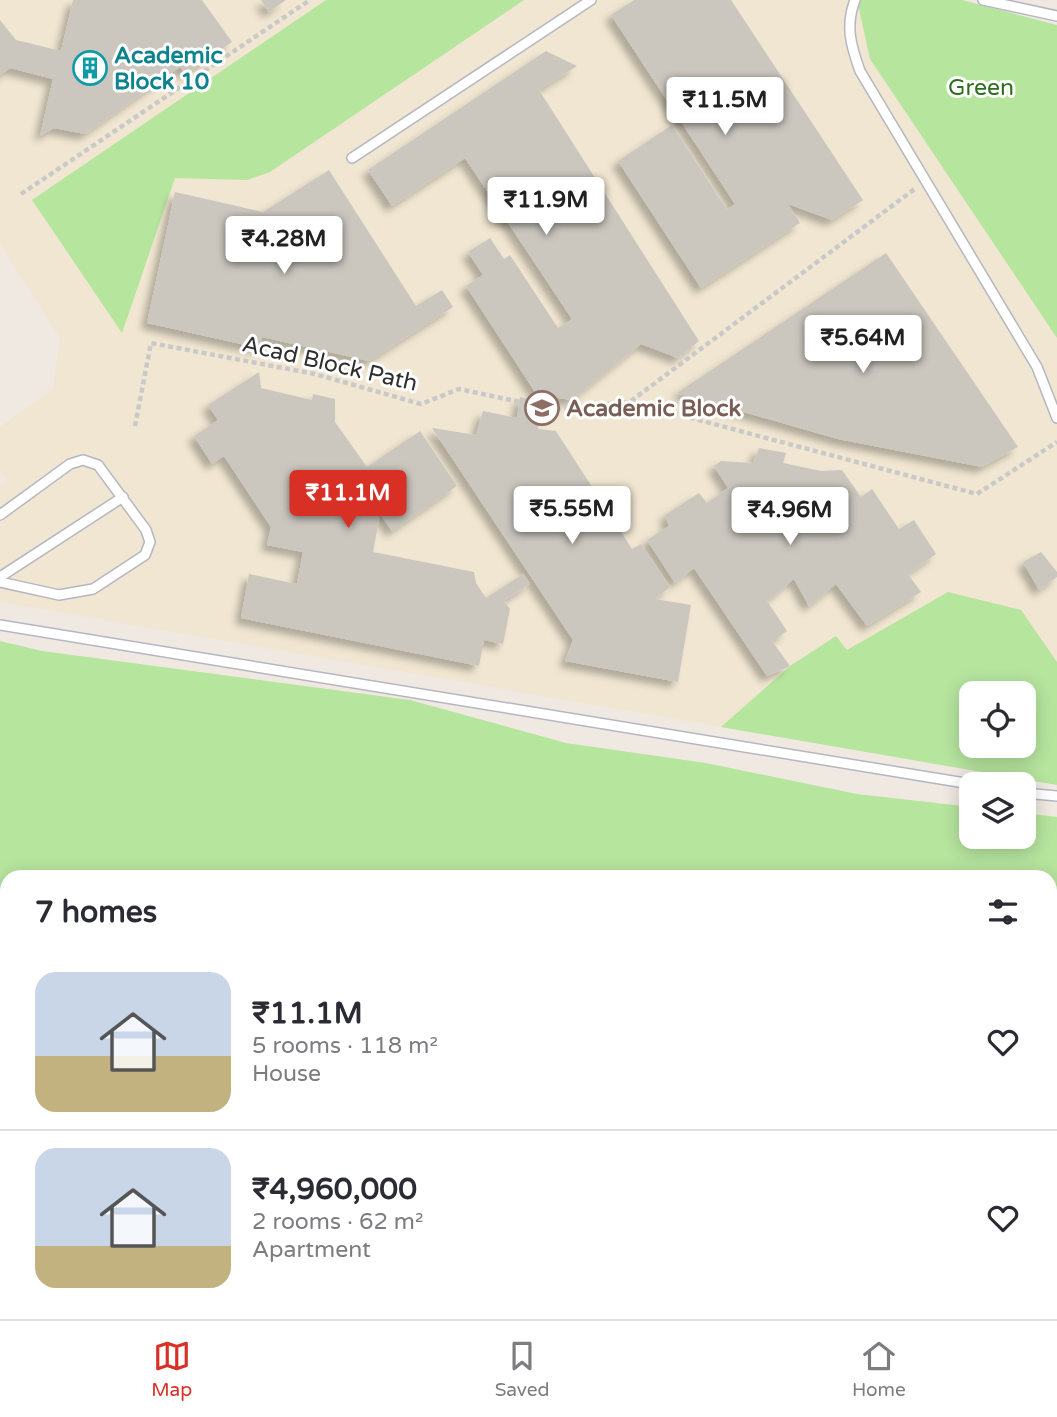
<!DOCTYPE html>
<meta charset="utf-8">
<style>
body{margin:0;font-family:"Varela Round",sans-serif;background:#f7f7f7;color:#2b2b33;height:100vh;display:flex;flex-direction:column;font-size:26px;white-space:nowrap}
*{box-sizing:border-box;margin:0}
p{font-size:23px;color:#7c7c81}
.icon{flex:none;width:38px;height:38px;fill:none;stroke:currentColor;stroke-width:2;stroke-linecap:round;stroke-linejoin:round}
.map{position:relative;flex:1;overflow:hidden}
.side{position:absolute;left:0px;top:870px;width:1057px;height:450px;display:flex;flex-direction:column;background:#fff;border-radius:21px 21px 0 0;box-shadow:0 4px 18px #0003}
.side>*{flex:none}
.tools{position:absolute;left:959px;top:681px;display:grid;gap:14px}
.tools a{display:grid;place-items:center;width:77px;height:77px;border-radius:14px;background:#fff;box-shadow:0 4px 18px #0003;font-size:35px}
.price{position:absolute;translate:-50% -60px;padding:0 16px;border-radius:7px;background:#fff;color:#222;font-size:23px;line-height:46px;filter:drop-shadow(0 2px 4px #0008)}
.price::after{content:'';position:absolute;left:50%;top:42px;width:21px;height:16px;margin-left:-10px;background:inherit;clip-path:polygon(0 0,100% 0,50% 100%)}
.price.selected{background:#d93025;color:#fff}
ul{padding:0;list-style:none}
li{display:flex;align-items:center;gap:21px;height:175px;padding:0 35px}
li+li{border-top:2px solid #e1e1e2}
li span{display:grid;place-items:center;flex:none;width:196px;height:140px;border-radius:21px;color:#555}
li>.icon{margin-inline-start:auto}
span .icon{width:84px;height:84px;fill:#fffc;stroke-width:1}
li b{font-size:30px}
h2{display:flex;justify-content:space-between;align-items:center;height:84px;padding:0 35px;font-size:30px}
.tab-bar{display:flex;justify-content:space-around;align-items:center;height:98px;border-top:2px solid #e1e1e2;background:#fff;font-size:19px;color:#7c7c81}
.tab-bar a{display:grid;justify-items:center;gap:4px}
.tab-bar .selected{color:#d93025}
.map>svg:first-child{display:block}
.education{fill:#f0e6d1;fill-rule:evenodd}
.green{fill:#b6e59e;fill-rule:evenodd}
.water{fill:#75cff0}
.building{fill:#cbc7bf;filter:url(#shadow)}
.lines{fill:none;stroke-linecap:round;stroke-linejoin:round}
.service-casing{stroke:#b4b7c1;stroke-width:12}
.path{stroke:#c9c9c9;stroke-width:4.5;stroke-dasharray:5 3.5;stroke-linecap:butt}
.service{stroke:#fff;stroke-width:9}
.labels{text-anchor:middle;stroke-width:6;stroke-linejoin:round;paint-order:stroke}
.culture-label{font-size:23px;font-weight:bold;fill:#0d838f;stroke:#fff;text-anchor:start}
.park-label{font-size:23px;fill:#2c6e1b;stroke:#fff}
.street-label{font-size:23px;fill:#2e2e2e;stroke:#fff}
.education-label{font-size:23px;font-weight:bold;fill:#785e54;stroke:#fff;text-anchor:start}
</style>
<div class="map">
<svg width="1057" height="1319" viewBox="0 0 1057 1319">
<defs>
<filter id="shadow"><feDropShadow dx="-6" dy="6" stdDeviation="3.5" flood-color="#0004"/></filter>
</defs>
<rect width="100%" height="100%" fill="#efe9e1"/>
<path class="education" d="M0,0h857l13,59 187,279v447l-1057,-183v-117l7,-4 -7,-10v-44l53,-38 7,-51 -60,-94zM971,693h53v53h-53z"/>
<g class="green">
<polygon points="326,0 524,0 270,172 247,180 175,178 122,333 32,200"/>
<polygon points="857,0 962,0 1057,25 1057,338 870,59"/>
<path d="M948,592l73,18 36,52v123l-336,-58 69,-61 46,-30 11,14zM1024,693v53h-53v-53z"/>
<polygon points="0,641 42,651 410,700 566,743 706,763 857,794 971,807 971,836 1024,836 1024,813 1057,817 1057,1130 1050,1129 1050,877 7,877 7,914 0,912"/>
</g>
<polygon class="water" points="0,912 7,914 7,1312 1050,1312 1050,1129 1057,1130 1057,1319 0,1319"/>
<g class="building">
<polygon points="73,0 202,0 232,42 186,74 180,67 85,134 54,128 40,136 53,79 10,68 0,75 0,20 16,40 61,51"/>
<polygon points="261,0 286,0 269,12"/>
<polygon points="634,0 731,0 863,200 832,220 788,204 800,223 701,288 618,161 672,125 727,210 735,204 611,15"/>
<polygon points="546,51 577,66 539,90 699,341 678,358 641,344 572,400 537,395 466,286 483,275 468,252 490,238 504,259 510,255 558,328 572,319 465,158 392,206 368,170"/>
<polygon points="329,170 416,306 442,290 453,307 369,361 262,337 259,348 147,323 175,192 263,212"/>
<polygon points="886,253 1018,447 982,467 838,439 677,393"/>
<polygon points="259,372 261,388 312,400 313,394 335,399 335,422 367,467 420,431 457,486 392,531 380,514 373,552 474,572 476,583 486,598 523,574 530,584 504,601 510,609 503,644 484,640 479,666 241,618 249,574 297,584 303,552 267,545 271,527 224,456 212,464 194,436 218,420 208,405"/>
<polygon points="520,397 542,402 538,429 556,431 632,549 641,544 670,587 655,599 691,605 678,682 565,661 573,640 432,428 476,435 483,411 517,418"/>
<polygon points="759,448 786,453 783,463 821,471 842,470 861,497 872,489 899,529 914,520 936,554 908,574 921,592 867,626 836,584 809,606 794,579 767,601 787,631 772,641 790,666 767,676 694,568 675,583 647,540 669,526 665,515 699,493 707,503 728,488 714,466 721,461 753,463"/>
<polygon points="1041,552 1057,572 1057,577 1039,590 1023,562"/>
</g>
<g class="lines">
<g class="service-casing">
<g id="service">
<path d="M855,0c-10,26 -4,46 5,71l177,296 20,51"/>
<polyline points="983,0 1057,16"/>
<polyline points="352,158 591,0"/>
<polyline points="0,515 70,464 83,460 98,465 146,530 150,542 145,555 93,589 59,595 0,582"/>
<polyline points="0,577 123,497"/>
<polyline points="0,625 971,784"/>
<polyline points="1024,793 1057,796"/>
</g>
</g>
<g class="path">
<polyline points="21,194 310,0"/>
<polyline points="631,401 916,188"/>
<polyline points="135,426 151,343 315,374 421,404 459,389 553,409 631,402 977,494 1057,442"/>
</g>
<use href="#service" class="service"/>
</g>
<defs>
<g id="building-ring" transform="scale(1.75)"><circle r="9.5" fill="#fff" stroke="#0f9aa8" stroke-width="1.5"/><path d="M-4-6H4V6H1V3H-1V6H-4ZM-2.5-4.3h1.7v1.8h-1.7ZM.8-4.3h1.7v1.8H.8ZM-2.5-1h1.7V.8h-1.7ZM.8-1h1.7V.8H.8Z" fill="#0f9aa8"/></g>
<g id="university-ring" transform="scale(1.75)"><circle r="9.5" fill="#fff" stroke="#8d6e63" stroke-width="1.5"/><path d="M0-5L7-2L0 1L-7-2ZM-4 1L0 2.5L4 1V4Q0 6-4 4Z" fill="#8d6e63"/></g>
</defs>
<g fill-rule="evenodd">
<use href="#building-ring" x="90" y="68"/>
<use href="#university-ring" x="542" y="408"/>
</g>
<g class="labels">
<g class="culture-label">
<text x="114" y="63">Academic<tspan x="114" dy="26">Block 10</tspan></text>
</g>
<g class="park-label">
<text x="981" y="95">Green</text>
</g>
<g class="street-label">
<text transform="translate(330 363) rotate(13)" y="8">Acad Block Path</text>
</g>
<g class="education-label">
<text x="566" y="416">Academic Block</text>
</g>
</g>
</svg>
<div class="tools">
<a><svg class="icon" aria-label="locate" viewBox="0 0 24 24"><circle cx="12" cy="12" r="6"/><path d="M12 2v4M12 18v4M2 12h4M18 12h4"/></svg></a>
<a><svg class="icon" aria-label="layers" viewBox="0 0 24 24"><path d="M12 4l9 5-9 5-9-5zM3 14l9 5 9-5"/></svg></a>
</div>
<b class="price" style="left:725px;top:137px">₹11.5M</b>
<b class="price" style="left:546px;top:237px">₹11.9M</b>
<b class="price" style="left:284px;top:276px">₹4.28M</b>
<b class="price" style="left:863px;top:375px">₹5.64M</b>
<b class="price selected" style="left:348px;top:530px">₹11.1M</b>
<b class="price" style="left:572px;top:546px">₹5.55M</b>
<b class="price" style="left:790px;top:547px">₹4.96M</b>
<section class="side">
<h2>7 homes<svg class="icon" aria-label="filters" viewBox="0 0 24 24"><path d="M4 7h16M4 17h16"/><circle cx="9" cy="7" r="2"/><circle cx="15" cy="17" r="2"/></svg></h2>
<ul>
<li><span style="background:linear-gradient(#c9d6e8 60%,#c2b280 0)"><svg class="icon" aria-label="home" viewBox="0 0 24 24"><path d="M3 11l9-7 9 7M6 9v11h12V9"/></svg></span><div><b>₹11.1M</b><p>5 rooms · 118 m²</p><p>House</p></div><svg class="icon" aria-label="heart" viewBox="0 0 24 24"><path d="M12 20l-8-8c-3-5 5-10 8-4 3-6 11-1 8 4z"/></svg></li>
<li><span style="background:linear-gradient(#c9d6e8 70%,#c2b280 0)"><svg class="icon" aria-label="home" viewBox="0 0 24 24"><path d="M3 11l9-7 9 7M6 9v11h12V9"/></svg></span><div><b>₹4,960,000</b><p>2 rooms · 62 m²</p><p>Apartment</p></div><svg class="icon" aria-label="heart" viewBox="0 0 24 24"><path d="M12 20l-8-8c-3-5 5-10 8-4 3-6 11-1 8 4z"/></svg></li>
</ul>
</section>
</div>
<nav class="tab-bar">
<a class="selected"><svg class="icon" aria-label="map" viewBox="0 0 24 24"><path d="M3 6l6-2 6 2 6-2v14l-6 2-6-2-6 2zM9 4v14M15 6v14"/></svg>Map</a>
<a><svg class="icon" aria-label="saved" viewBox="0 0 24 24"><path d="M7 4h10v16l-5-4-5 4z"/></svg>Saved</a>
<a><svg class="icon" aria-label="home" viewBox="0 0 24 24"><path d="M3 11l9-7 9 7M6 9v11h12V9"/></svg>Home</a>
</nav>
